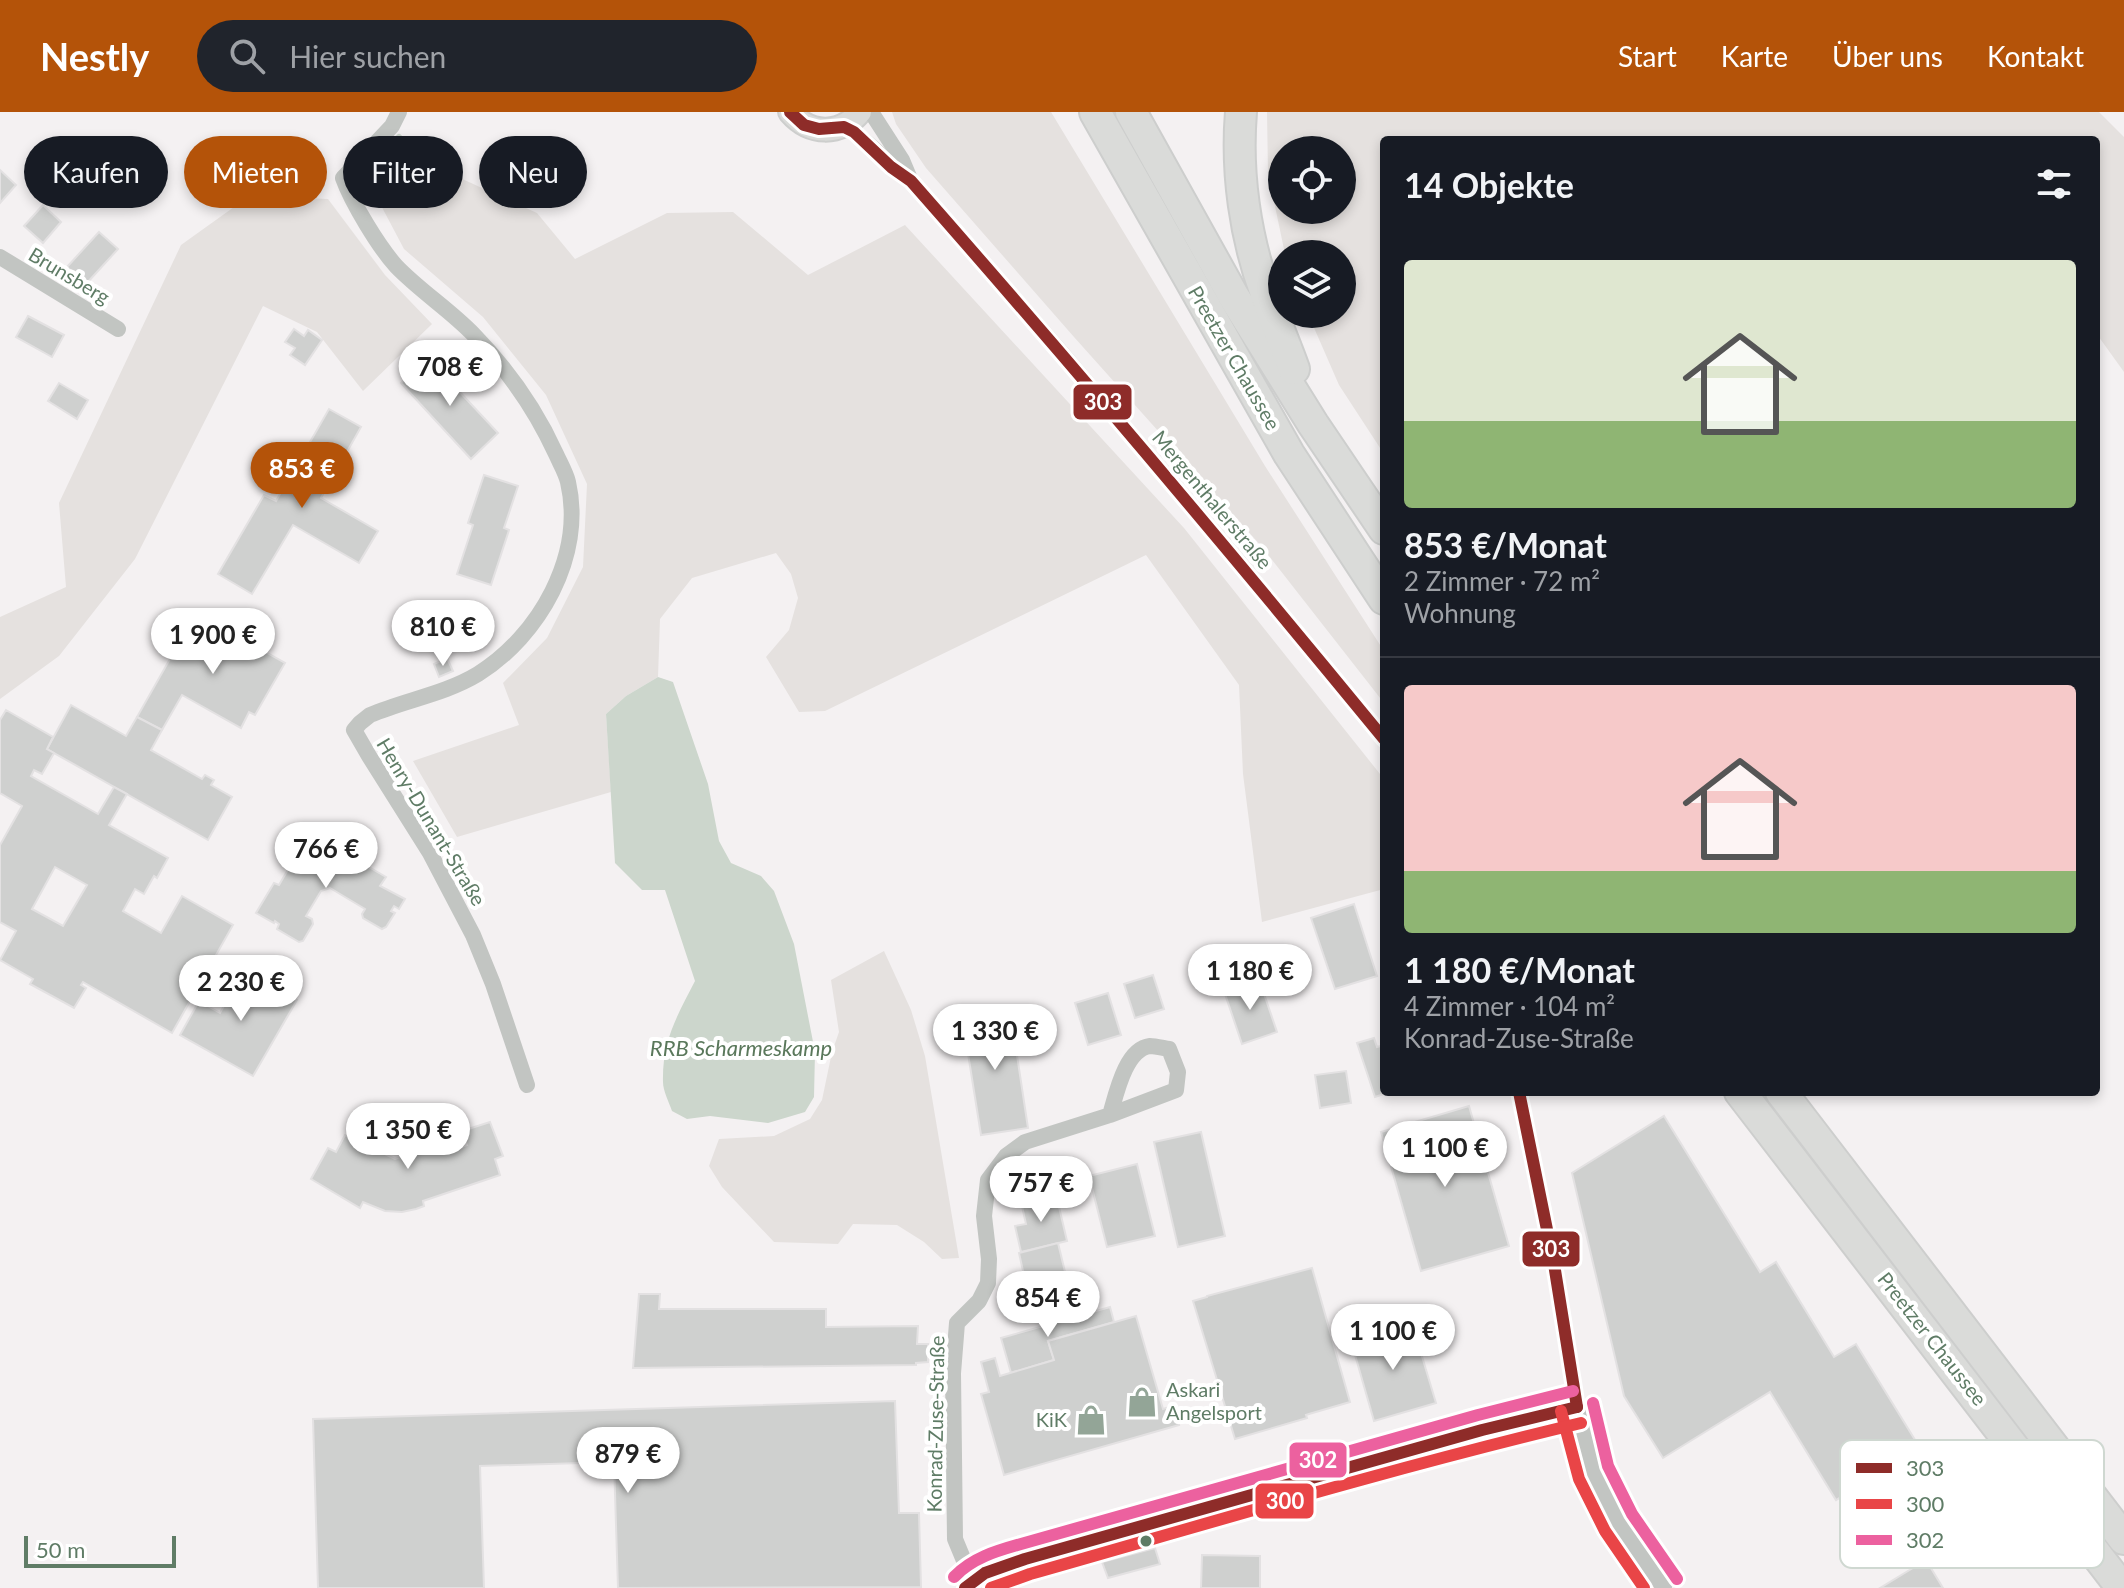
<!DOCTYPE html>
<html lang="de">
<meta charset="utf-8">
<style>
body{margin:0;font-family:Lato,sans-serif;background:#20242c;color:#f1f3f6;height:100vh;display:flex;flex-direction:column;font-size:30px;white-space:nowrap}
*{box-sizing:border-box;margin:0}
p{font-size:26px;color:#9ea1a6}
.icon{flex:none;width:44px;height:44px;fill:none;stroke:currentColor;stroke-width:2;stroke-linecap:round;stroke-linejoin:round}
.map{position:relative;flex:1;overflow:hidden}
.panel{position:absolute;left:1380px;top:24px;width:720px;height:960px;display:flex;flex-direction:column;background:#171b24;border-radius:8px;box-shadow:0 4px 12px #0003}
.panel>*{flex:none}
.hud{position:absolute;left:24px;top:24px;width:760px;height:72px;display:flex;gap:16px}
.fabs{position:absolute;left:1268px;top:24px;display:grid;gap:16px}
.fabs a{display:grid;place-items:center;width:88px;height:88px;border-radius:50%;background:#171b24;box-shadow:0 4px 12px #0003;font-size:40px}
.scale{position:absolute;left:24px;bottom:20px;width:152px;box-sizing:border-box;padding-left:8px;border:4px solid #5f7c66;border-top:0;font-size:22px;line-height:28px;white-space:nowrap;color:#5f7c66;-webkit-text-stroke:6px #fff;paint-order:stroke}
.price{position:absolute;translate:-50% -68px;padding:0 18px;border-radius:28px;background:#fff;color:#222;font-size:26px;line-height:52px;filter:drop-shadow(0 2px 4px #0008)}
.price::after{content:'';position:absolute;left:50%;top:48px;width:24px;height:18px;margin-left:-12px;background:inherit;clip-path:polygon(0 0,100% 0,50% 100%)}
.price.current{background:#b45309;color:#fff}
ul{padding:0;list-style:none}
li{display:grid;align-content:center;gap:16px;height:424px;padding:0 24px}
li+li{border-top:2px solid #363941}
li span{display:grid;place-items:center;height:248px;border-radius:8px;color:#555}
li>.icon{margin-inline-start:auto}
span .icon{width:144px;height:144px;fill:#fffc;stroke-width:1}
li b{font-size:34px}
h2{display:flex;justify-content:space-between;align-items:center;height:96px;padding:0 24px;font-size:34px}
.pill{padding:0 28px;border-radius:36px;background:#171b24;box-shadow:0 4px 12px #0003;font-size:28px;line-height:72px}
.pill.current{background:#b45309;color:#fff}
header{display:flex;align-items:center;gap:48px;box-sizing:border-box;height:112px;padding:0 40px;background:#b45309;color:#fff}
header strong{font-size:38px}
nav{display:flex;gap:44px;margin-inline-start:auto;font-size:28px}
.search{width:560px;height:72px;background:#20242c;display:flex;align-items:center;gap:20px;box-sizing:border-box;padding:0 28px;border-radius:44px;color:#9ea1a6;font-size:30px}
.map>svg:first-child{display:block}
.green{fill:#e5e1df;fill-rule:evenodd}
.water{fill:#ccd6cc}
.lines{fill:none;stroke-linecap:round;stroke-linejoin:round}
.stream{stroke:#ccd6cc;stroke-width:6}
.building{fill:#cfd0cf;stroke:#e3e1e2;stroke-width:2;fill-rule:evenodd}
.secondary-casing{stroke:#cdcecd;stroke-width:26}
.highway-casing{stroke:#cdcecd;stroke-width:34}
.street{stroke:#c2c5c2;stroke-width:16}
.secondary{stroke:#dadbd9;stroke-width:22}
.highway{stroke:#dadbd9;stroke-width:30}
.bus-1-casing{stroke:#fff;stroke-width:18}
.bus-2-casing{stroke:#fff;stroke-width:18}
.bus-3-casing{stroke:#fff;stroke-width:18}
.bus-1{stroke:#8e2c29;stroke-width:12}
.bus-2{stroke:#e94547;stroke-width:12}
.bus-3{stroke:#ec619f;stroke-width:12}
.bus-dot{fill:#5f7c66;stroke:#fff;stroke-width:3}
.labels{text-anchor:middle;stroke-width:8;stroke-linejoin:round;paint-order:stroke}
.street-label{font-size:20px;fill:#5f7c66;stroke:#fff}
.poi-label{font-size:20px;fill:#5f7c66;stroke:#fff;text-anchor:start}
.water-label{font-size:22px;font-style:italic;fill:#5a785b;stroke:#fff}
.key{fill:#fff;stroke:#cfd8d1;stroke-width:2}
.key-label{font-size:22px;fill:#5f7c66}
.line-badge{stroke:#fff;stroke-width:3}
.badge-label{font-size:22px;text-anchor:middle;font-weight:bold;fill:#fff}
</style>
<header>
<strong>Nestly</strong>
<div class="search"><svg class="icon" aria-label="search" viewBox="0 0 24 24"><circle cx="10" cy="10" r="6"/><path d="M15 15l6 6"/></svg>Hier suchen</div>
<nav><a>Start</a><a>Karte</a><a>Über uns</a><a>Kontakt</a></nav>
</header>
<div class="map">
<svg width="2124" height="1476" viewBox="0 0 2124 1476">
<rect width="100%" height="100%" fill="#f4f1f2"/>
<g class="green">
<polygon points="892,0 1051,0 1265,354 1384,539 1384,591 1262,435 1074,225 926,56 896,12"/>
<path d="M1267,0h832l25,25v235l-28,-39v-193h-712v314l-45,-69 -31,-71h34v-60h-57l-17,-81zM1282,38h60v60h-60z"/>
<polygon points="401,39 537,101 575,147 667,101 733,100 808,163 905,113 1184,416 1384,667 1384,777 1262,810 1243,662 1239,573 1146,443 825,599 799,600 766,545 789,518 798,486 791,462 776,441 692,466 660,507 658,565 626,584 606,602 611,680 457,725 413,649 519,613 503,571 547,526 583,455 587,372 546,283 483,205 404,137 367,67"/>
<polygon points="269,70 284,85 328,87 385,163 432,212 363,279 317,220 263,194 135,447 59,544 0,587 0,505 66,475 59,391 181,133"/>
<polygon points="884,839 911,898 925,944 959,1146 942,1147 924,1130 897,1113 853,1112 838,1132 774,1130 722,1075 709,1054 719,1027 774,1024 810,1007 822,988 832,940 839,920 831,868"/>
</g>
<path class="water" d="M658,565l15,5 35,102 11,57 12,22 30,13 13,15 20,53 21,108 -1,45 -9,15 -37,11 -58,-7 -23,3 -15,-8c-3,-9 -9,-20 -9,-29 -1,-41 14,-66 32,-101l-30,-91h-23l-27,-27 -9,-149 20,-18z"/>
<g class="lines">
<polyline class="stream" points="399,25 441,69"/>
</g>
<g class="building">
<polygon points="73,52 87,67 73,80 59,65"/>
<polygon points="0,58 16,73 0,91"/>
<polygon points="43,93 61,110 43,131 24,114"/>
<polygon points="99,120 118,137 86,172 67,155"/>
<polygon points="28,204 64,223 52,245 16,225"/>
<polygon points="294,217 304,224 308,218 322,228 305,253 290,243 295,236 285,230"/>
<polygon points="428,246 498,321 471,347 401,271"/>
<polygon points="59,271 88,288 77,307 48,289"/>
<polygon points="329,297 361,315 321,386 378,419 359,451 293,413 252,482 218,462 264,383 276,389"/>
<polygon points="484,363 518,374 504,416 509,418 491,473 457,462 473,413 468,411"/>
<polygon points="196,501 285,551 255,603 249,600 241,616 182,583 162,618 137,605"/>
<polygon points="447,546 453,559 439,565 434,552"/>
<polygon points="71,593 126,624 137,605 162,618 151,638 202,667 205,663 214,668 211,673 232,685 208,728 47,637"/>
<path d="M6,598l47,27 -6,12 7,4 -12,21 -8,-4 -3,6 67,38 16,-27 13,7 -18,31 59,33 -11,20 -3,-2 -10,18 -9,-5 -12,22 38,22 21,-37 51,29 -61,108 -89,-51 -2,3 5,3 -12,20 -44,-24 3,-5 -33,-19 16,-29 -16,-9v-77l22,-39 -22,-13v-73zM55,755l32,18 -24,41 -31,-17z"/>
<polygon points="326,730 386,765 380,774 405,787 399,797 394,794 391,799 395,801 386,815 382,817 363,806 362,802 365,797 330,776 321,779 306,804 312,807 313,812 303,829 299,830 277,817 279,812 275,809 274,811 256,801 274,771 279,773 300,737 306,740 308,735 318,733 322,735"/>
<polygon points="1354,792 1377,864 1335,877 1311,806"/>
<polygon points="244,858 267,871 264,876 270,880 273,875 297,888 253,964 180,923 199,889 220,901"/>
<polygon points="1153,863 1164,897 1135,906 1124,872"/>
<polygon points="1259,867 1277,920 1242,932 1224,879"/>
<polygon points="1108,881 1121,923 1088,933 1075,891"/>
<polygon points="1010,897 1028,1016 981,1023 962,904"/>
<polygon points="1374,926 1377,935 1384,933 1384,980 1390,980 1375,985 1357,931"/>
<polygon points="1346,959 1351,991 1320,996 1315,963"/>
<polygon points="1469,994 1509,1134 1421,1159 1381,1020"/>
<polygon points="1664,1004 1760,1160 1776,1150 1834,1245 1856,1232 1920,1336 1836,1388 1770,1280 1663,1346 1624,1284 1572,1061"/>
<polygon points="490,1010 503,1044 495,1047 500,1063 423,1089 424,1094 416,1097 402,1100 385,1099 363,1090 360,1096 311,1067 328,1036 336,1040 345,1023 395,1047 452,1028 455,1037 467,1033 462,1019"/>
<polygon points="1201,1020 1225,1124 1178,1135 1154,1030"/>
<polygon points="1137,1052 1155,1124 1107,1135 1089,1064"/>
<polygon points="1056,1082 1067,1129 1021,1140 1015,1114 1026,1112 1021,1090"/>
<polygon points="1058,1131 1067,1168 1027,1177 1019,1141"/>
<polygon points="1312,1156 1350,1290 1309,1302 1306,1303 1307,1306 1235,1327 1193,1189 1207,1185 1207,1184"/>
<polygon points="639,1182 660,1182 659,1197 826,1197 826,1215 918,1214 917,1232 928,1232 928,1250 916,1251 916,1253 633,1256"/>
<polygon points="1110,1195 1114,1210 1048,1229 1054,1248 1011,1261 1001,1226"/>
<polygon points="1136,1204 1163,1297 1173,1294 1179,1313 1004,1363 981,1282 989,1280 981,1250 995,1246 1000,1264 1054,1248 1048,1229"/>
<polygon points="1412,1211 1436,1291 1374,1309 1351,1229"/>
<polygon points="895,1289 899,1401 919,1401 921,1475 618,1476 614,1350 480,1354 484,1476 318,1476 313,1307"/>
<polygon points="1155,1436 1160,1452 1108,1466 1102,1450"/>
<polygon points="1202,1443 1260,1444 1260,1476 1201,1476"/>
<polygon points="1926,1448 1943,1476 1880,1476"/>
</g>
<g class="lines">
<g class="secondary-casing">
<path id="secondary" d="M790,0c20,23 50,24 70,0"/>
</g>
<g class="highway-casing">
<g id="highway">
<polyline points="1095,0 1289,342 1384,487"/>
<polyline points="1131,0 1234,185 1313,312 1384,417"/>
<path d="M1241,0c-5,60 4,125 25,182 8,25 19,50 28,75"/>
<polyline points="1740,980 2122,1476"/>
<polyline points="1781,980 2124,1427"/>
</g>
</g>
<g class="street">
<path d="M399,0l-7,14 -49,52c9,25 36,69 53,88 24,25 54,44 78,69 34,35 62,75 82,119 4,9 10,19 12,28 17,74 -29,154 -90,192 -33,20 -73,26 -108,41l-10,8 -6,7 15,26 61,97 43,82 20,49 34,101"/>
<polyline points="871,0 902,48 910,67"/>
<path d="M844,15c25,13 43,37 67,54l149,170 182,215 142,173"/>
<polyline points="0,145 118,217"/>
<polyline points="1519,980 1554,1152 1577,1295 1593,1360 1618,1410 1664,1476"/>
<path d="M972,1468l-17,-41 -2,-166 4,-50 22,-22 9,-18 1,-24 -5,-43 4,-36 18,-24 19,-14 85,-27 66,-25 2,-18 -9,-23c-6,-1 -14,-3 -19,-3 -25,3 -34,49 -40,69"/>
<path d="M966,1474c14,-16 40,-20 59,-27l257,-73 200,-56 95,-23"/>
</g>
<use href="#secondary" class="secondary"/>
<use href="#highway" class="highway"/>
<g class="bus-1-casing">
<g id="bus-1">
<path d="M790,0l14,13 15,4 25,-2 10,5 37,35 20,14c161,183 318,369 473,558"/>
<polyline points="1519,980 1554,1152 1577,1295"/>
<polyline points="965,1476 985,1461 1025,1447 1482,1318 1577,1295"/>
</g>
</g>
<g class="bus-2-casing">
<g id="bus-2">
<polyline points="1561,1299 1579,1367 1605,1419 1644,1476"/>
<path d="M991,1476l39,-14c183,-52 366,-107 551,-151"/>
</g>
</g>
<g class="bus-3-casing">
<g id="bus-3">
<polyline points="1593,1291 1608,1354 1632,1402 1677,1467"/>
<path d="M954,1465c18,-19 42,-26 67,-33l457,-129 95,-24"/>
</g>
</g>
<use href="#bus-1" class="bus-1"/>
<use href="#bus-2" class="bus-2"/>
<use href="#bus-3" class="bus-3"/>
</g>
<defs>
<g id="shop-bare" transform="scale(2.4)"><path d="M-5-2.5h2.3a2.7 3.5 0 0 1 5.4 0H5L5.5 6h-11ZM-1.5-2.5h3a1.5 2.3 0 0 0-3 0Z" fill="#93a597" stroke="#fff" stroke-width="2.5" paint-order="stroke"/></g>
</defs>
<g fill-rule="evenodd">
<use href="#shop-bare" x="1142" y="1290"/>
<use href="#shop-bare" x="1091" y="1308"/>
</g>
<circle class="bus-dot" cx="1146" cy="1429" r="7"/>
<g class="labels">
<g class="street-label">
<text transform="translate(69 164) rotate(31)" y="7">Brunsberg</text>
<text transform="translate(1234 246) rotate(60)" y="7">Preetzer Chaussee</text>
<text transform="translate(1212 388) rotate(50)" y="7">Mergenthalerstraße</text>
<text transform="translate(431 710) rotate(59)" y="7">Henry-Dunant-Straße</text>
<text transform="translate(1932 1227) rotate(52)" y="7">Preetzer Chaussee</text>
<text transform="translate(936 1312) rotate(-89)" y="7">Konrad-Zuse-Straße</text>
</g>
<g class="poi-label">
<text x="1166" y="1285">Askari<tspan x="1166" dy="23">Angelsport</tspan></text>
<text x="1067" y="1315" text-anchor="end">KiK</text>
</g>
<g class="water-label">
<text x="741" y="944">RRB Scharmeskamp</text>
</g>
</g>
<rect x="1840" y="1328" width="264" height="128" rx="12" class="key"/>
<rect x="1856" y="1351" width="36" height="10" fill="#8e2c29"/>
<rect x="1856" y="1387" width="36" height="10" fill="#e94547"/>
<rect x="1856" y="1423" width="36" height="10" fill="#ec619f"/>
<g class="key-label">
<text x="1906" y="1364">303</text>
<text x="1906" y="1400">300</text>
<text x="1906" y="1436">302</text>
</g>
<g class="line-badge">
<rect x="1072" y="271" width="61" height="38" rx="8" fill="#8e2c29"/>
<rect x="1521" y="1118" width="60" height="38" rx="8" fill="#8e2c29"/>
<rect x="1288" y="1329" width="60" height="38" rx="8" fill="#ec619f"/>
<rect x="1254" y="1370" width="61" height="38" rx="8" fill="#e94547"/>
</g>
<g class="badge-label">
<text x="1103" y="298">303</text>
<text x="1551" y="1145">303</text>
<text x="1318" y="1356">302</text>
<text x="1285" y="1397">300</text>
</g>
</svg>
<div class="fabs">
<a><svg class="icon" aria-label="locate" viewBox="0 0 24 24"><circle cx="12" cy="12" r="6"/><path d="M12 2v4M12 18v4M2 12h4M18 12h4"/></svg></a>
<a><svg class="icon" aria-label="layers" viewBox="0 0 24 24"><path d="M12 4l9 5-9 5-9-5zM3 14l9 5 9-5"/></svg></a>
</div>
<div class="scale">50 m</div>
<b class="price" style="left:450px;top:296px">708 €</b>
<b class="price current" style="left:302px;top:398px">853 €</b>
<b class="price" style="left:443px;top:556px">810 €</b>
<b class="price" style="left:213px;top:564px">1 900 €</b>
<b class="price" style="left:326px;top:778px">766 €</b>
<b class="price" style="left:1250px;top:900px">1 180 €</b>
<b class="price" style="left:241px;top:911px">2 230 €</b>
<b class="price" style="left:995px;top:960px">1 330 €</b>
<b class="price" style="left:408px;top:1059px">1 350 €</b>
<b class="price" style="left:1445px;top:1077px">1 100 €</b>
<b class="price" style="left:1041px;top:1112px">757 €</b>
<b class="price" style="left:1048px;top:1227px">854 €</b>
<b class="price" style="left:1393px;top:1260px">1 100 €</b>
<b class="price" style="left:628px;top:1383px">879 €</b>
<div class="hud">
<a class="pill">Kaufen</a>
<a class="pill current">Mieten</a>
<a class="pill">Filter</a>
<a class="pill">Neu</a>
</div>
<section class="panel">
<h2>14 Objekte<svg class="icon" aria-label="filters" viewBox="0 0 24 24"><path d="M4 7h16M4 17h16"/><circle cx="9" cy="7" r="2"/><circle cx="15" cy="17" r="2"/></svg></h2>
<ul>
<li><span style="background:linear-gradient(#dfe7d0 65%,#8fb573 0)"><svg class="icon" aria-label="home" viewBox="0 0 24 24"><path d="M3 11l9-7 9 7M6 9v11h12V9"/></svg></span><div><b>853 €/Monat</b><p>2 Zimmer · 72 m²</p><p>Wohnung</p></div></li>
<li><span style="background:linear-gradient(#f6c9c9 75%,#8fb573 0)"><svg class="icon" aria-label="home" viewBox="0 0 24 24"><path d="M3 11l9-7 9 7M6 9v11h12V9"/></svg></span><div><b>1 180 €/Monat</b><p>4 Zimmer · 104 m²</p><p>Konrad-Zuse-Straße</p></div></li>
</ul>
</section>
</div>
